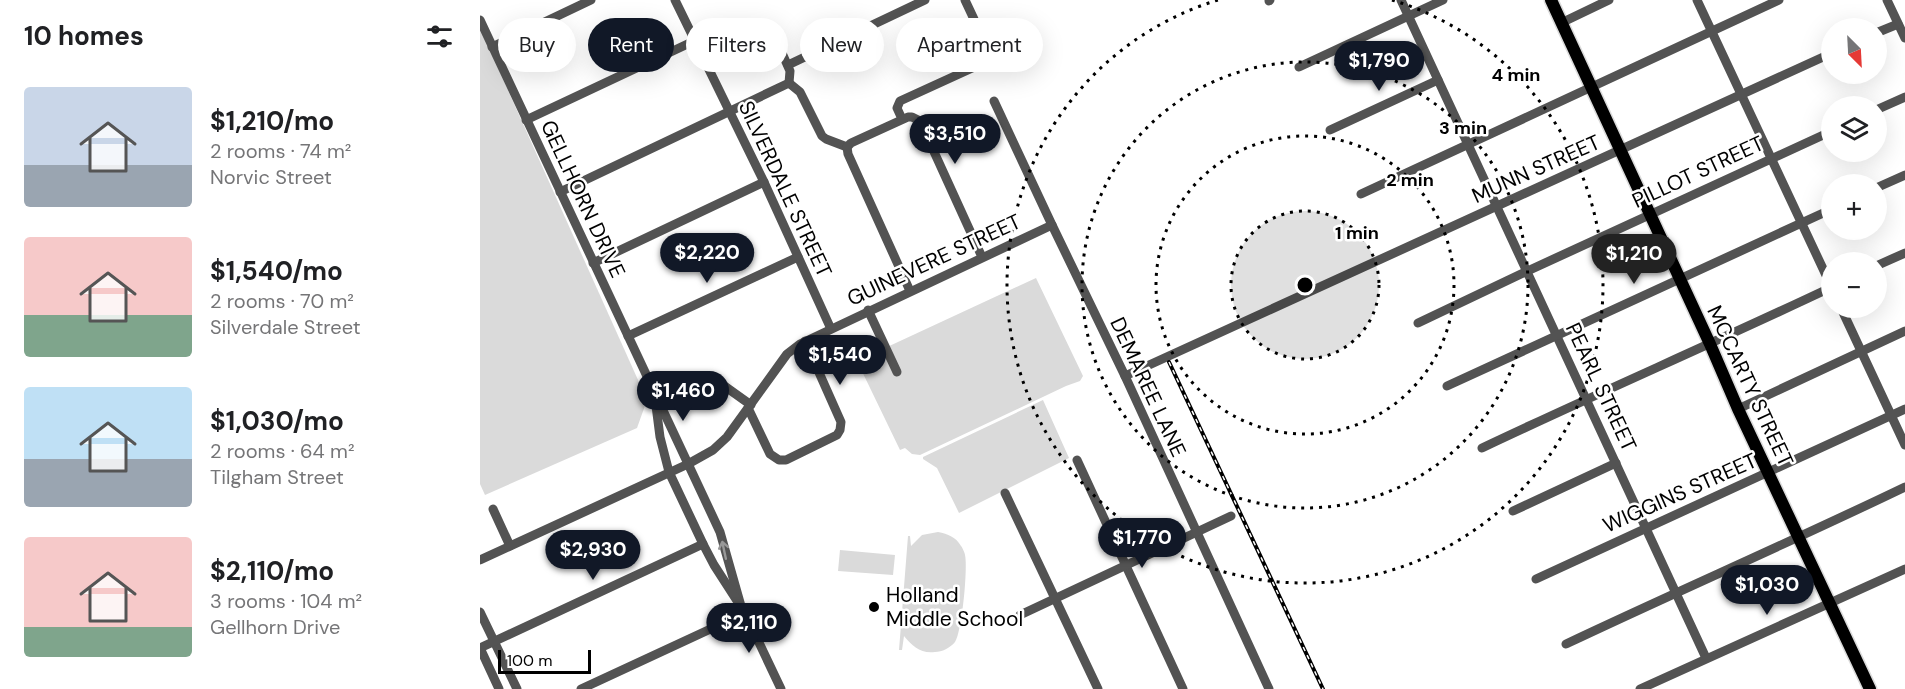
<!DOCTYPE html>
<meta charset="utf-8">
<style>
body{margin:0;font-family:"DM Sans",sans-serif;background:#f2f2f2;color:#202124;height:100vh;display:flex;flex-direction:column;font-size:22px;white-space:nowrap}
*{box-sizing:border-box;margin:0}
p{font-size:20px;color:#757577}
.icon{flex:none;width:33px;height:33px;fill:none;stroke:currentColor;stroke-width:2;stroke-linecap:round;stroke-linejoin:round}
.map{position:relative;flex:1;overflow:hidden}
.drawer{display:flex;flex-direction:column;background:#fff;width:480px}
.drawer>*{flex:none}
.top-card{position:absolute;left:18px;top:18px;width:570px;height:54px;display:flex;gap:12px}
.needle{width:39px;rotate:156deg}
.tools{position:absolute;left:1341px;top:18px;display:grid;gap:12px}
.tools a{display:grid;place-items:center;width:66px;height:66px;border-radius:50%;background:#fff;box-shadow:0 6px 24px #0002;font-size:30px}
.scale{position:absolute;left:18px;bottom:15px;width:93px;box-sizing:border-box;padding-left:6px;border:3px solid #000;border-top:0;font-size:16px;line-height:21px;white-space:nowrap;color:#000;-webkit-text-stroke:4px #fff;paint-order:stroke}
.price{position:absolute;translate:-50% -51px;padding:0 14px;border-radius:21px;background:#111827;color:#fff;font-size:20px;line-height:39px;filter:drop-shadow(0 2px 3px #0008)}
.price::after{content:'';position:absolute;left:50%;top:36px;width:18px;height:14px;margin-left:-9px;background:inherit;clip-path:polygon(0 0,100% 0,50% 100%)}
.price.on{background:#222;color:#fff}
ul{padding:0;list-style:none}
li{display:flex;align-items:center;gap:18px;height:150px;padding:0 24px}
li span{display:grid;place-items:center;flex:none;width:168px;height:120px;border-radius:6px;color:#555}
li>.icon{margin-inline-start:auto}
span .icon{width:72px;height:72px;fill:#fffc;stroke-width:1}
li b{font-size:26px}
h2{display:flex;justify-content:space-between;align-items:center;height:72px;padding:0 24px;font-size:26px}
.tag{padding:0 21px;border-radius:27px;background:#fff;box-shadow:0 6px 24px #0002;font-size:21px;line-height:54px}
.tag.on{background:#111827;color:#fff}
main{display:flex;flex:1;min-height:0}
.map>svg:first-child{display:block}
.green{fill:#dadada}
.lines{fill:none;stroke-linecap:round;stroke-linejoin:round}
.major-casing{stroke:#dbdbdb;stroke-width:15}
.minor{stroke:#535353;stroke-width:9}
.major{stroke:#000;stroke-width:12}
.rail-casing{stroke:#000;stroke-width:4}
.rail{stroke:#fff;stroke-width:1.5;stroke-dasharray:4.5;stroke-linecap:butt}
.oneway{stroke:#989898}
.ring{fill:none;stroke:#000;stroke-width:3;stroke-dasharray:3 6}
.poi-dot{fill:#000;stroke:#fff;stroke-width:2}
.labels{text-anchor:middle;stroke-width:5;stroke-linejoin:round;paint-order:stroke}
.street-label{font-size:21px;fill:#000;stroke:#fff}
.poi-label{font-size:21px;fill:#000;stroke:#fff;text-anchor:start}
.centre{fill:#000;stroke:#fff;stroke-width:3}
.ring-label{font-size:18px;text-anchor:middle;font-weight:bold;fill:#000;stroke:#fff;stroke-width:5;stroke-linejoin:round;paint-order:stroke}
</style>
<main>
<section class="drawer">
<h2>10 homes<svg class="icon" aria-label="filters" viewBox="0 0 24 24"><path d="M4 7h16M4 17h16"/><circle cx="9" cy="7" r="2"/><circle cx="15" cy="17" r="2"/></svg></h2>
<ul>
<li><span style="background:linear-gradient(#c9d6e8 65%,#9aa5b1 0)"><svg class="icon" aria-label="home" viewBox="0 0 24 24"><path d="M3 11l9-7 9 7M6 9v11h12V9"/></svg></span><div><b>$1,210/mo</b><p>2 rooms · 74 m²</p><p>Norvic Street</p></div></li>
<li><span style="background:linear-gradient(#f6c9c9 65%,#7fa58c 0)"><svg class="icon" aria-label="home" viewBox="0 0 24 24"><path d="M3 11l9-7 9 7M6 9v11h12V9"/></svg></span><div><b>$1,540/mo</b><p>2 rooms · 70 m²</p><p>Silverdale Street</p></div></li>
<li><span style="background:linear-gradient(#bfe0f5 60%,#9aa5b1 0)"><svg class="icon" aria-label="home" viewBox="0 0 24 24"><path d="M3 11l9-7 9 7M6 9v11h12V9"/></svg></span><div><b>$1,030/mo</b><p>2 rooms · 64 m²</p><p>Tilgham Street</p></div></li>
<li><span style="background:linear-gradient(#f6c9c9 75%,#7fa58c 0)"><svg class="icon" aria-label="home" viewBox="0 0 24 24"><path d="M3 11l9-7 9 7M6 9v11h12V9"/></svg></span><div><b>$2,110/mo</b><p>3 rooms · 104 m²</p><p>Gellhorn Drive</p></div></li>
</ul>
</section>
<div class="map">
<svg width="1425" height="689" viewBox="0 0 1425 689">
<rect width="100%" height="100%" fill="#fff"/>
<g class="green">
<polygon points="0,28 167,400 157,428 5,495 0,484"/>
<polygon points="556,278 603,376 600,381 586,386 440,455 432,454 425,448 420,450 377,361"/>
<polygon points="563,400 589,458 479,513 457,468 443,459 443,457"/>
<path d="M458,532c10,2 18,5 23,14 1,1 4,7 4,9 3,12 -3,77 -10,87 -5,6 -13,10 -20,10 -14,2 -23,-6 -31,-16l-2,14h-3l9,-114h2l1,10 11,-11z"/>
<polygon points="360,550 415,555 413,575 358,571"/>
</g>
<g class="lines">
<g class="major-casing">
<polyline id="major" points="1071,0 1230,344 1258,409 1390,689"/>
</g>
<g class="minor">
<polyline points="195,0 284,182 351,329"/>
<polyline points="921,0 1226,658"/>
<polyline points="1217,0 1352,288"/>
<polyline points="1407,0 1425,38"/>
<polyline points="789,1 790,0"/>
<polyline points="0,20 240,532 261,606"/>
<polyline points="1081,23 1129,0"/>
<polyline points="290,26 310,71 309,83"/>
<polyline points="1396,33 1418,24"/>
<polyline points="12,47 111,0"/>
<polyline points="308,65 445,0"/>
<polyline points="819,67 963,0"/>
<polyline points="309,83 320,92 342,136 346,139 367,147"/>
<polyline points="514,101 572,225 645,376 789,689"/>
<polyline points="1396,110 1425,97"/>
<polyline points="422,119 417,108 420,101 501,64 507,58 508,49 485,0"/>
<polyline points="46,120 214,41"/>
<polyline points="850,130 958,80"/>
<polyline points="367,147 371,143 428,117 432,117 440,121 502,257"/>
<polyline points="367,147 368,154 430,291"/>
<polyline points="1396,188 1425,175"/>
<polyline points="80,192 309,83"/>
<polyline points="881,194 1299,0"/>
<polyline points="113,263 284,182"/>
<polyline points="1396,266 1425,253"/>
<polyline points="1361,308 1425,445"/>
<polyline points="388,310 417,372"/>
<polyline points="938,323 1041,274 1352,131"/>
<polyline points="148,336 318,257"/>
<polyline points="645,376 1352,53"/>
<polyline points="243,385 271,405"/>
<polyline points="967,386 1352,209"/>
<polyline points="175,398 180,437 189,472 223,544 234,565 265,613 301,689"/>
<polyline points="268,408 290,454 299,460 306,460 357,435 360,430 361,422 325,341"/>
<polyline points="1258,409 1425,331"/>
<path d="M1002,448c116,-55 234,-106 350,-161"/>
<polyline points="597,460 703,689"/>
<polyline points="525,493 618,689"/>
<polyline points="13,509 30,546"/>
<polyline points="1033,511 1136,463"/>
<polyline points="0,560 208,464 233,450 247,437 307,354 320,344 572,225"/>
<polyline points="1056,579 1425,409"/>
<polyline points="0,612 37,689"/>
<polyline points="540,615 751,516"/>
<path d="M1086,644c112,-53 227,-103 339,-157"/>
<polyline points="19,689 0,648 223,544"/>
<polyline points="101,689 265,613"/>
<polyline points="1160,689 1425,569"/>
</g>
<use href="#major" class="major"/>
<g class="rail-casing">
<polyline id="rail" points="689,362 843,689"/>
</g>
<use href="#rail" class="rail"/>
</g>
<defs><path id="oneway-shaft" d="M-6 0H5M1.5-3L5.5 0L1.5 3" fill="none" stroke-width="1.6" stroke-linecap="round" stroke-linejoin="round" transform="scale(1.5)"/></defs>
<use class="oneway" href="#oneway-shaft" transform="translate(244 550) rotate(-102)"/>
<circle cx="825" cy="285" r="74" fill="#000" fill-opacity=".12"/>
<g class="ring">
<circle cx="825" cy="285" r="74"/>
<circle cx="825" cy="285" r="149"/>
<circle cx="825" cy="285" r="223"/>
<path d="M912 0A298 298 0 1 1 738 0"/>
</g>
<circle class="poi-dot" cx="394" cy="607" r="6"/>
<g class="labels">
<g class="street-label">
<text transform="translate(1056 169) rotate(-24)" y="7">MUNN STREET</text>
<text transform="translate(1218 172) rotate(-25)" y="7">PILLOT STREET</text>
<text transform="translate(305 189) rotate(65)" y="7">SILVERDALE STREET</text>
<text transform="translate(103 199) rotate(65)" y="7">GELLHORN DRIVE</text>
<text transform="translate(454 260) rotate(-25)" y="7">GUINEVERE STREET</text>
<text transform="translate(1270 386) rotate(65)" y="7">MCCARTY STREET</text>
<text transform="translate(668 387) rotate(65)" y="7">DEMAREE LANE</text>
<text transform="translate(1121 387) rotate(65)" y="7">PEARL STREET</text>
<text transform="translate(1200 493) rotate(-24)" y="7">WIGGINS STREET</text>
</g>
<g class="poi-label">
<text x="406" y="602">Holland<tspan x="406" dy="24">Middle School</tspan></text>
</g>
</g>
<circle cx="825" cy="285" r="9" class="centre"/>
<g class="ring-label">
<text x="1036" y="81">4 min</text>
<text x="983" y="134">3 min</text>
<text x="930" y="186">2 min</text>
<text x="877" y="239">1 min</text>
</g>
</svg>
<div class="tools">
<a><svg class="needle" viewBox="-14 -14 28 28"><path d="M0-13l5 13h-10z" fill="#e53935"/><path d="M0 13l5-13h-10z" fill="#757577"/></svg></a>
<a><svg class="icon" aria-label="layers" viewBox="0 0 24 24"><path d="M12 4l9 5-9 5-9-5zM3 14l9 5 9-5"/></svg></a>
<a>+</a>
<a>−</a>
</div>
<div class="scale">100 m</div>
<b class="price" style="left:899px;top:92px">$1,790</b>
<b class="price" style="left:475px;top:165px">$3,510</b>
<b class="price" style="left:227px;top:284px">$2,220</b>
<b class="price on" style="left:1154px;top:285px">$1,210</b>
<b class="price" style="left:360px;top:386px">$1,540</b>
<b class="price" style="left:203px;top:422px">$1,460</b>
<b class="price" style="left:662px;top:569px">$1,770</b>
<b class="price" style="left:113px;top:581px">$2,930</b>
<b class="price" style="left:1287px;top:616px">$1,030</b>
<b class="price" style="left:269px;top:654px">$2,110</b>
<div class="top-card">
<a class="tag">Buy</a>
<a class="tag on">Rent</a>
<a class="tag">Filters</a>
<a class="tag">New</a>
<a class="tag">Apartment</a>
</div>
</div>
</main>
